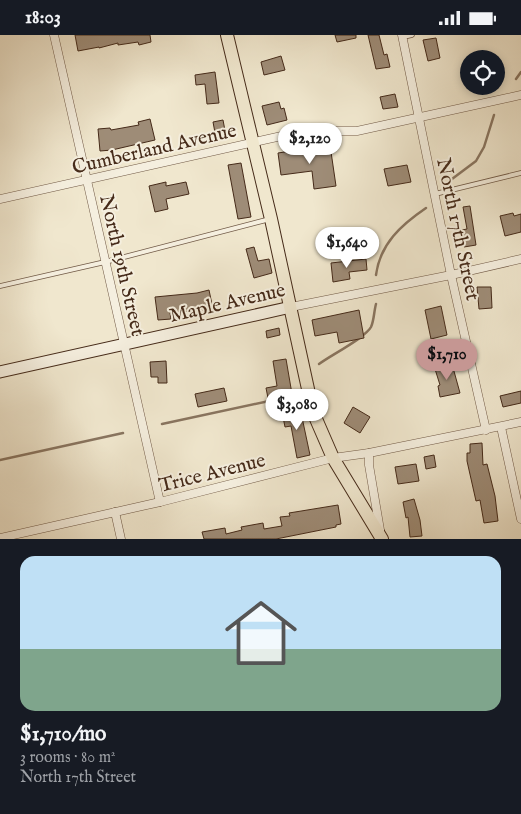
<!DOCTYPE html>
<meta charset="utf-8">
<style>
body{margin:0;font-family:"IM FELL English",serif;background:#242831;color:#f1f3f6;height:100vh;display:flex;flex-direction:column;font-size:19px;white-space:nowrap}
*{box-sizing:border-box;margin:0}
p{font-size:16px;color:#9ea1a6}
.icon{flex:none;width:28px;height:28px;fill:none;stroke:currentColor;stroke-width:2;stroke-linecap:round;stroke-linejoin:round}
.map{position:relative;height:504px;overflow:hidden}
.details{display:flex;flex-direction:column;background:#171b24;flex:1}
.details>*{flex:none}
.fabs{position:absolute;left:460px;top:15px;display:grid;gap:10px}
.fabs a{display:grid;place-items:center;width:45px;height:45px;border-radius:50%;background:#171b24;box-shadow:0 2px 8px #0003;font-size:25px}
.price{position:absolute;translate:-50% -42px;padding:0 11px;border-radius:18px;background:#fff;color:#222;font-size:16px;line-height:32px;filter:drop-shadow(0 1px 2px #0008)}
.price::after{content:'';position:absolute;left:50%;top:30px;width:15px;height:11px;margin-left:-8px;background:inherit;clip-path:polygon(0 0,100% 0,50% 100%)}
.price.on{background:#c59692;color:#111}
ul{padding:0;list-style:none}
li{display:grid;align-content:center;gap:10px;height:265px;padding:0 20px}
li+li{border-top:1px solid #363941}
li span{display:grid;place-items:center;height:155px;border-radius:15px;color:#555}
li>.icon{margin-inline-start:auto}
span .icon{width:90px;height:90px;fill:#fffc;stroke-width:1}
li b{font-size:21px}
.status{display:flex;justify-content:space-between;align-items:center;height:35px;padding:0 25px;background:#171b24;direction:ltr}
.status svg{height:14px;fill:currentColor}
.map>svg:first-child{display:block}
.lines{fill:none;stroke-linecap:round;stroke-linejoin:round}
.stream{stroke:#897560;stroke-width:2.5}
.building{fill:#9e8c77;stroke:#452a19}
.lane-casing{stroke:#705946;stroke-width:5.5}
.street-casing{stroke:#705946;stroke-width:9}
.secondary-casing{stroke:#452a19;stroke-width:13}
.primary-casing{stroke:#452a19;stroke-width:14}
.lane{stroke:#f5efdf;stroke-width:4}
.street{stroke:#f5efdf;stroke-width:8}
.secondary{stroke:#f5efdf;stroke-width:11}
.primary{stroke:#f0e7ce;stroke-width:12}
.labels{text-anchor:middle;stroke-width:4;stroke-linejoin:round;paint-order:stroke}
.street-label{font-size:20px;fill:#452a19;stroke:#f5efdf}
</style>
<div class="status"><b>18:03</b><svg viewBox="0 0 49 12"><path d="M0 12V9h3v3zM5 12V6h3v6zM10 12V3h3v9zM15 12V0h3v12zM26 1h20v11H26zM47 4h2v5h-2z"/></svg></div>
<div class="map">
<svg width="521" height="504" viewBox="0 0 521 504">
<rect width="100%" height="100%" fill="#f0e7ce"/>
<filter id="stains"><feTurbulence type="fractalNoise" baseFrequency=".004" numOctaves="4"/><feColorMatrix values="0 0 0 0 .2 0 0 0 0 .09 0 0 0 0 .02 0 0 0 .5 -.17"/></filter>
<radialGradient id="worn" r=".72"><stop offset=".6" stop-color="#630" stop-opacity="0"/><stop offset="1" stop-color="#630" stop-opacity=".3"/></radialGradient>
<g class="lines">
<g class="stream">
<polyline points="516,44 521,37"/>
<polyline points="448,147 476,126 484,112 494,80"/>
<path d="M376,240c4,-31 25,-50 50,-67"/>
<path d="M319,329c12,-9 46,-26 52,-37 3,-6 3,-16 5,-23"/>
<polyline points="162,389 297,360"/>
<polyline points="0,425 123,398"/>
</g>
</g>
<g class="building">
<polygon points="75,0 150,0 151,7 139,10 138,7 118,10 118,8 99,13 99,12 78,16"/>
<polygon points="335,0 356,0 356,3 337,7"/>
<polygon points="368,0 379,0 384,20 387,19 390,32 376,34"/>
<polygon points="436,3 440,23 428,26 423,5"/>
<polygon points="281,21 285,35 264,40 261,27"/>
<polygon points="215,37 219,68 207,69 205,49 196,50 195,40"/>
<polygon points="395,59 398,72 383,74 380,62"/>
<polygon points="279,67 281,74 284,73 287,85 267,90 262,71"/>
<polygon points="150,84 155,105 112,115 100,116 98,94 110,93 111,95 139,90 138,87"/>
<polygon points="223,85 226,101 216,103 213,87"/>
<polygon points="330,110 336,151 314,154 312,136 281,140 278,118"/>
<polygon points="241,128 251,182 238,184 228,130"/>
<polygon points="407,130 411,147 388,151 384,134"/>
<polygon points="166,147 166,151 186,147 189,159 166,164 168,174 155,177 149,151"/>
<polygon points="470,171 476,210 464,212 462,195 467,194 463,172"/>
<polygon points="513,178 514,181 521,179 521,197 505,201 500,181"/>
<polygon points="254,212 258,226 269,224 272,238 254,243 246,214"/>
<polygon points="366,224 367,235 349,237 350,244 333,247 331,228"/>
<polygon points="477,252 491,252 492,273 479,274"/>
<polygon points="209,255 213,274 170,278 171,284 158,285 155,262 197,258"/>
<polygon points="441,271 447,300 431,304 425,275"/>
<polygon points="359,275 364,303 339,308 337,297 315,301 312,285"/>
<polygon points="279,293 280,300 267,303 266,296"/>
<polygon points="286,324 292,359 268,363 266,353 277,351 273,326"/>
<polygon points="166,326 167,348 158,348 158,342 151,342 150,327"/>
<polygon points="452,329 460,358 440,362 438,351 440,350 435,334"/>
<polygon points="224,353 227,366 198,372 195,359"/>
<polygon points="521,356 521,368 503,372 500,361"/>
<polygon points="353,372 370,382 360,398 344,388"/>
<polygon points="300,373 310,420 297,423 291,391 285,392 282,377"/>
<polygon points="482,408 483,430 487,429 495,461 498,486 484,488 480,465 476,466 467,426 467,418 470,418 470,409"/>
<polygon points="434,420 436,432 426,434 424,422"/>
<polygon points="416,429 419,446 398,449 395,432"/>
<polygon points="414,464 420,485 422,501 410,502 408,482 406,483 403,467"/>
<polygon points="338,470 341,489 336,490 336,492 276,504 204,504 202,497 225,493 226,499 242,495 241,492 263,488 264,494 282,491 280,482 290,481 289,478"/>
</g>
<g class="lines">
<g class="lane-casing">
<g id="lane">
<polyline points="403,2 412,0"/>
<polyline points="435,159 521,138"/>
<polyline points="0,251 105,227 270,184"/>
</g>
</g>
<g class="street-casing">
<g id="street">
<polyline points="54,0 160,467"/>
<polyline points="402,0 451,240 486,395"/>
<polyline points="0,164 304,96 357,96 521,60"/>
<polyline points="291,272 451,240 521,224"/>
<polyline points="501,392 521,484"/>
<polyline points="369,418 369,430 380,495"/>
<polyline points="115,477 121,504"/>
<polyline points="0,503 160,467 333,423 369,418 521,387"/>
</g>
</g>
<g class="secondary-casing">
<polyline id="secondary" points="0,337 291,272"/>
</g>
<g class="primary-casing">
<polyline id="primary" points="227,0 271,184 313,377 333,423 382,504"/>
</g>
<use href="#lane" class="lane"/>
<use href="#street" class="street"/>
<use href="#secondary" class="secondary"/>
<use href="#primary" class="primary"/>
</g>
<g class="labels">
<g class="street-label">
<text transform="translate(154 113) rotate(-13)" y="7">Cumberland Avenue</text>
<text transform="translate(459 194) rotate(78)" y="7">North 17th Street</text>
<text transform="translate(123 230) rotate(77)" y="7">North 19th Street</text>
<text transform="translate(227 267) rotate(-13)" y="7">Maple Avenue</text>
<text transform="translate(212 437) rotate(-14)" y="7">Trice Avenue</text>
</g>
</g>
<rect width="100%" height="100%" filter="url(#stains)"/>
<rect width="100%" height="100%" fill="url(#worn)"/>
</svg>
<div class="fabs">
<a><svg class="icon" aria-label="locate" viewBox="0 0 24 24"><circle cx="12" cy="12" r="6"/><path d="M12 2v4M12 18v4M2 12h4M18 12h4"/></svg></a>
</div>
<b class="price" style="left:310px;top:130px">$2,120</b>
<b class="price" style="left:347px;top:234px">$1,640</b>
<b class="price on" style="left:447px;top:346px">$1,710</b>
<b class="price" style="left:297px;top:396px">$3,080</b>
</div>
<section class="details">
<ul>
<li><span style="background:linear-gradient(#bfe0f5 60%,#7fa58c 0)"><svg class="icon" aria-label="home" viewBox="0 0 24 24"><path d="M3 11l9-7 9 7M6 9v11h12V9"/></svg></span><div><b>$1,710/mo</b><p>3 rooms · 80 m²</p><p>North 17th Street</p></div></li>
</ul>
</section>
